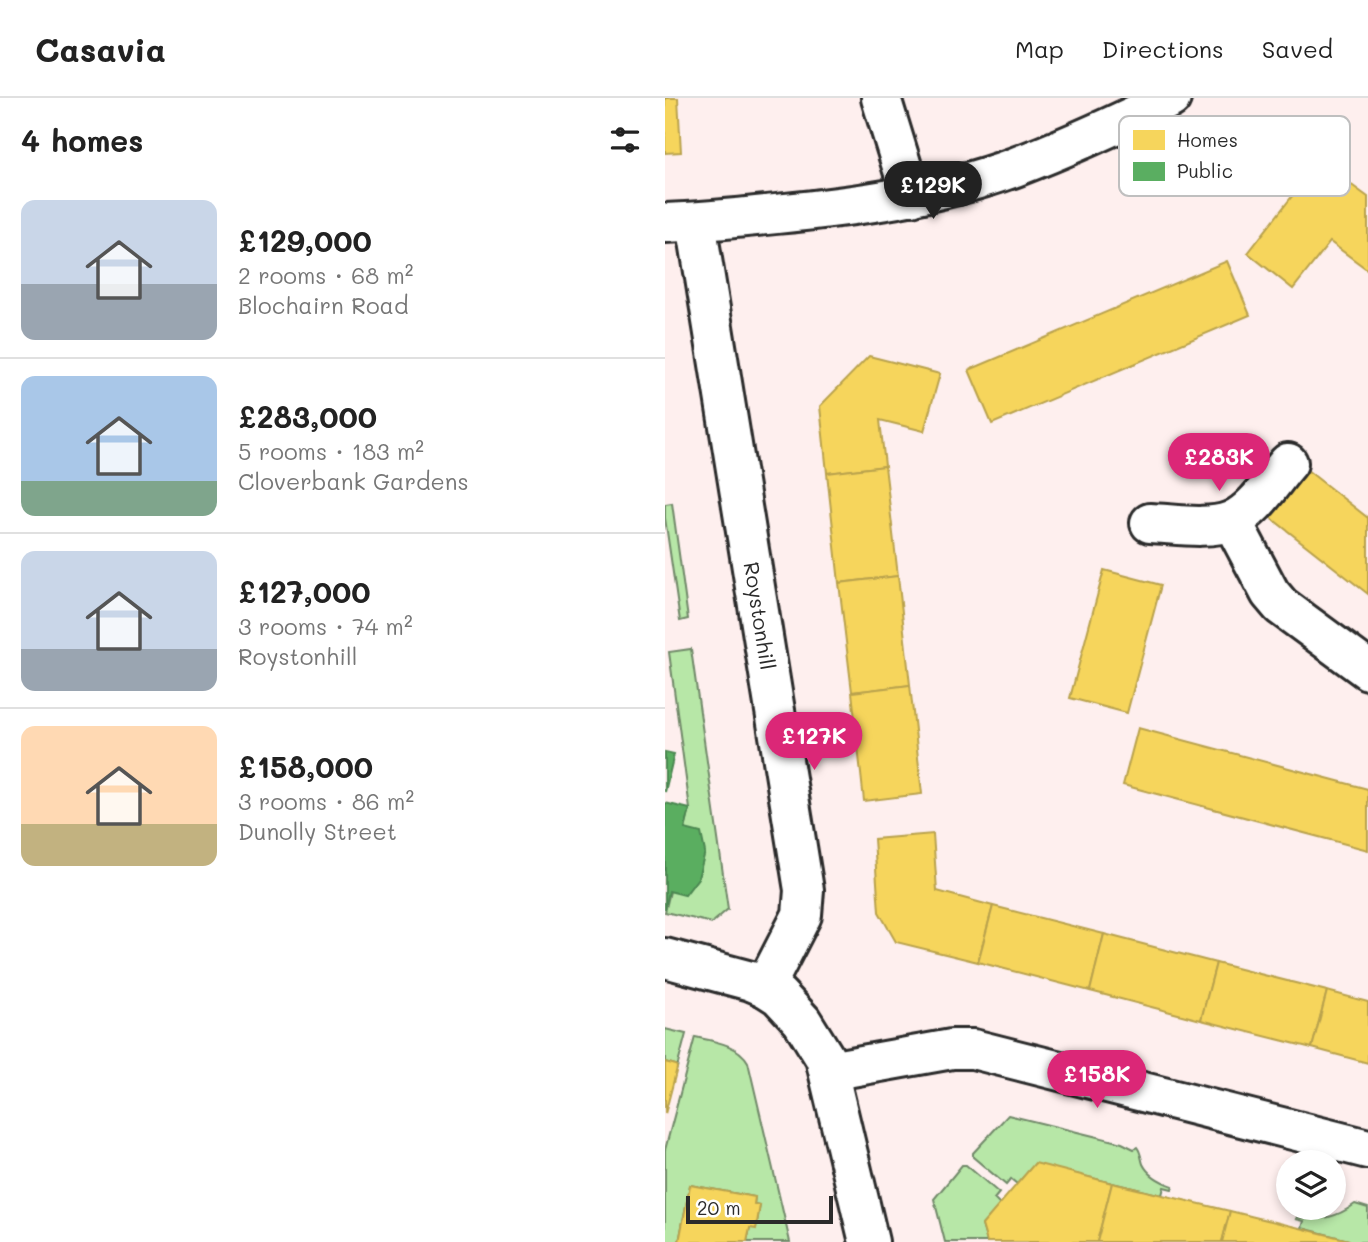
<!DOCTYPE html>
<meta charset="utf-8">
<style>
body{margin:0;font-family:Mali,sans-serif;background:#f6f6f6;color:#222;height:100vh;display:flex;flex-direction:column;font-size:26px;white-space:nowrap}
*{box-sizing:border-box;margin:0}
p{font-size:23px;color:#767676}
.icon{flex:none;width:38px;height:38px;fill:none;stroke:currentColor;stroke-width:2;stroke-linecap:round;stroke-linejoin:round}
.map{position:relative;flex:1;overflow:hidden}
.details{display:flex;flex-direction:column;background:#fff;width:665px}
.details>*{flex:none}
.buttons{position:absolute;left:611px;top:1052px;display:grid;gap:14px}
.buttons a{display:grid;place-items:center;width:70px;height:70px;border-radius:50%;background:#fff;box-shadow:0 4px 10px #0003;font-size:35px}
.scale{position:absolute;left:21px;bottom:18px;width:147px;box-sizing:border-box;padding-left:7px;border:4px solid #2b2b2b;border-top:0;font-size:19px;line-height:24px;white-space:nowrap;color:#2b2b2b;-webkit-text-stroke:5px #fff;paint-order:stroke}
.price{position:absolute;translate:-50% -60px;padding:0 16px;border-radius:24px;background:#db2777;color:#fff;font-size:23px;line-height:46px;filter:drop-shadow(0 2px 4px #0008)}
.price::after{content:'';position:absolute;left:50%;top:42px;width:21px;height:16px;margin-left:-10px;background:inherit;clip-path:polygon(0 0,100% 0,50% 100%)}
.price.selected{background:#222;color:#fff}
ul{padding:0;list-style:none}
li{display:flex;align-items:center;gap:21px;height:175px;padding:0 21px}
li+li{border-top:2px solid #e0e0e0}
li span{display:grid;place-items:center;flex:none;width:196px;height:140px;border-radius:14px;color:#555}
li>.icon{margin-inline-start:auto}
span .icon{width:84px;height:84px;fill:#fffc;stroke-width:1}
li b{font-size:30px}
h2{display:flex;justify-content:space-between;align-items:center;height:84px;padding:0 21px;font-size:30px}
header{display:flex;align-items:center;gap:42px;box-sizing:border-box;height:98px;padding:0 35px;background:#fff;border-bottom:2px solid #e0e0e0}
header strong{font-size:33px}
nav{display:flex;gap:38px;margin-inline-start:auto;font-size:24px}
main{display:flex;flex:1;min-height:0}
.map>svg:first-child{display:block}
.green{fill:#b7e7a7;stroke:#718969;stroke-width:2}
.homes{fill:#f6d55c;stroke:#b9a24d;stroke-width:2}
.public{fill:#5aae61;stroke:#4c8751;stroke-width:2}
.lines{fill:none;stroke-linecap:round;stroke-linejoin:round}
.minor-casing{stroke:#2b2b2b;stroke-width:44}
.minor{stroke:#fff;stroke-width:38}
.labels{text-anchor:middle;stroke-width:7;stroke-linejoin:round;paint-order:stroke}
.street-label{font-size:21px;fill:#2b2b2b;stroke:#fff}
.key{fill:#fff;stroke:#bfbfbf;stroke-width:2}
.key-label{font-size:19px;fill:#2b2b2b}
</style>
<header>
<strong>Casavia</strong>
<nav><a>Map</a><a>Directions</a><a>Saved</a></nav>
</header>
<main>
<section class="details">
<h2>4 homes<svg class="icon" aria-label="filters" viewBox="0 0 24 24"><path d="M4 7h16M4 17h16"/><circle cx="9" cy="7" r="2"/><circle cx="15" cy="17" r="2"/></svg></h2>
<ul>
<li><span style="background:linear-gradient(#c9d6e8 60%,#9aa5b1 0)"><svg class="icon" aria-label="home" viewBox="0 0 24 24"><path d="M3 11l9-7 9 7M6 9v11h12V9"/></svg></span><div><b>£129,000</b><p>2 rooms · 68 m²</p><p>Blochairn Road</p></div></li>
<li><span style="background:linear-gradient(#a9c7e8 75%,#7fa58c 0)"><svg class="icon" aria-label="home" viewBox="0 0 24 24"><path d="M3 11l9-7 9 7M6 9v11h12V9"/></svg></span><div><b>£283,000</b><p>5 rooms · 183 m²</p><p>Cloverbank Gardens</p></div></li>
<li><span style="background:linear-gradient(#c9d6e8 70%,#9aa5b1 0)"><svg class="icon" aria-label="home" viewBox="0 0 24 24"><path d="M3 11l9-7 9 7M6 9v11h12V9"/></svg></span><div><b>£127,000</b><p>3 rooms · 74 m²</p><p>Roystonhill</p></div></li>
<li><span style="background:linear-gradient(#ffd9b3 70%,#c2b280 0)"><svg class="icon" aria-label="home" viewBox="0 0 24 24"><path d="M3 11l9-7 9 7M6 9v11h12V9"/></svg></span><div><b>£158,000</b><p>3 rooms · 86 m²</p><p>Dunolly Street</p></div></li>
</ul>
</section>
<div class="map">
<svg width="703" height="1144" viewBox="0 0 703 1144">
<rect width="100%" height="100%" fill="#feefee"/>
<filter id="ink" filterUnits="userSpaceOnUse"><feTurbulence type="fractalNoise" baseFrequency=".0143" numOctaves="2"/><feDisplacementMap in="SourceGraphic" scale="14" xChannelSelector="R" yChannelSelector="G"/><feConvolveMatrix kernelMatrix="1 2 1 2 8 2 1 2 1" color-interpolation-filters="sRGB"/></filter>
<g filter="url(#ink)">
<g class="green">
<polygon points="7,405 23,521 15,523 0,420 0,406"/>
<polygon points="26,551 63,811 47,825 0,814 25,711 4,554"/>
<polygon points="0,931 21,936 12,970 11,967 0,964"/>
<path d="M30,939c18,4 43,7 53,25l42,180h-43l3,-14h6l4,-23 -6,-1 1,-7 -65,-12 -11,57h-14v-92z"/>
<path d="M343,1017l114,28 12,6 3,-2c4,5 4,11 6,17 6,12 18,18 30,22l-1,3 -8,-2 -2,8 -127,-31 -18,20 -6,-5 -5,6 -33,-28v-4z"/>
<polygon points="297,1067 301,1067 334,1095 329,1101 335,1107 317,1127 322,1144 280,1144 269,1101"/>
<path d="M690,1106l13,4v34h-19v-2l-47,-12 2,-7 -8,-2 1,-2c24,4 39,1 58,-13z"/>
</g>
<g class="homes">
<polygon points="0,0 13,0 16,54 0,55"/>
<polygon points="677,80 703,99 703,172 665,144 628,191 583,155 628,97"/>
<polygon points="562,163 585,217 327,326 304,272"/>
<polygon points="204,258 275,276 259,333 215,322 220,368 162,375 155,308"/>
<polygon points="220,368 233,478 174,485 162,375"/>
<polygon points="642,372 703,420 703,496 605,419"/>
<polygon points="439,472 496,487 462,615 405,600"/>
<polygon points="233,478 245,587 187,594 174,485"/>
<polygon points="245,587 257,696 199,703 187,594"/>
<polygon points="473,630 703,691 703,752 458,687"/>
<polygon points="268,736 272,793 328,808 313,864 231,844 214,814 209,741"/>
<polygon points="328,808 439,836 425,893 313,864"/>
<polygon points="439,836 551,865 536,922 425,893"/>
<polygon points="551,865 662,893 647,950 536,922"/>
<polygon points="662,893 703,904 703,965 647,950"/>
<polygon points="0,964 11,967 12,970 0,1016"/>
<polygon points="370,1065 447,1085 432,1144 322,1144 317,1127"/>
<polygon points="447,1085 565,1113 557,1144 432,1144"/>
<polygon points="25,1087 90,1099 89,1106 95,1107 91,1131 85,1130 82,1144 14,1144"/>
<polygon points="565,1113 684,1142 684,1144 557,1144"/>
</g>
<g class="public">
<polygon points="0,654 9,656 0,694"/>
<polygon points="0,705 25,711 20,731 36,735 40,754 33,780 20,797 4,793 0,811"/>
</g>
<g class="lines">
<g class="minor-casing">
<g id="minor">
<polyline points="216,0 246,98"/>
<polyline points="31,124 139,792 137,817 100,889 114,898 137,923 160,960 204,1144"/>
<path d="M0,125c37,-1 74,-5 111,-9 81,-8 163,-19 239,-47 53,-20 105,-44 156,-69"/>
<polyline points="567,423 605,495 616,508 703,572"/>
<path d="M485,425c25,1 58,7 81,-2 24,-10 41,-40 57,-58"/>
<polyline points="0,860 86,883 100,889"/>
<polyline points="164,973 287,951 308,951 703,1051"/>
</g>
</g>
<use href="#minor" class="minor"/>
</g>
</g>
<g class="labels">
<g class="street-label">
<text transform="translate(94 518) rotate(81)" y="7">Roystonhill</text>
</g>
</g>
<rect x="454" y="18" width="231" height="80" rx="10" class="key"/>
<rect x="468" y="32" width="32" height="20" fill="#f6d55c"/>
<rect x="468" y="64" width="32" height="19" fill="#5aae61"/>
<g class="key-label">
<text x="512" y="49">Homes</text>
<text x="512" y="80">Public</text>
</g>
</svg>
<div class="buttons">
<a><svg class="icon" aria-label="layers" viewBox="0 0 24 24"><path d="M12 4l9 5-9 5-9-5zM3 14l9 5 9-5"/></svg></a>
</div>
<div class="scale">20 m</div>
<b class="price selected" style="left:268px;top:123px">£129K</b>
<b class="price" style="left:554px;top:395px">£283K</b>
<b class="price" style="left:149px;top:674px">£127K</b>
<b class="price" style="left:432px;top:1012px">£158K</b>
</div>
</main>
